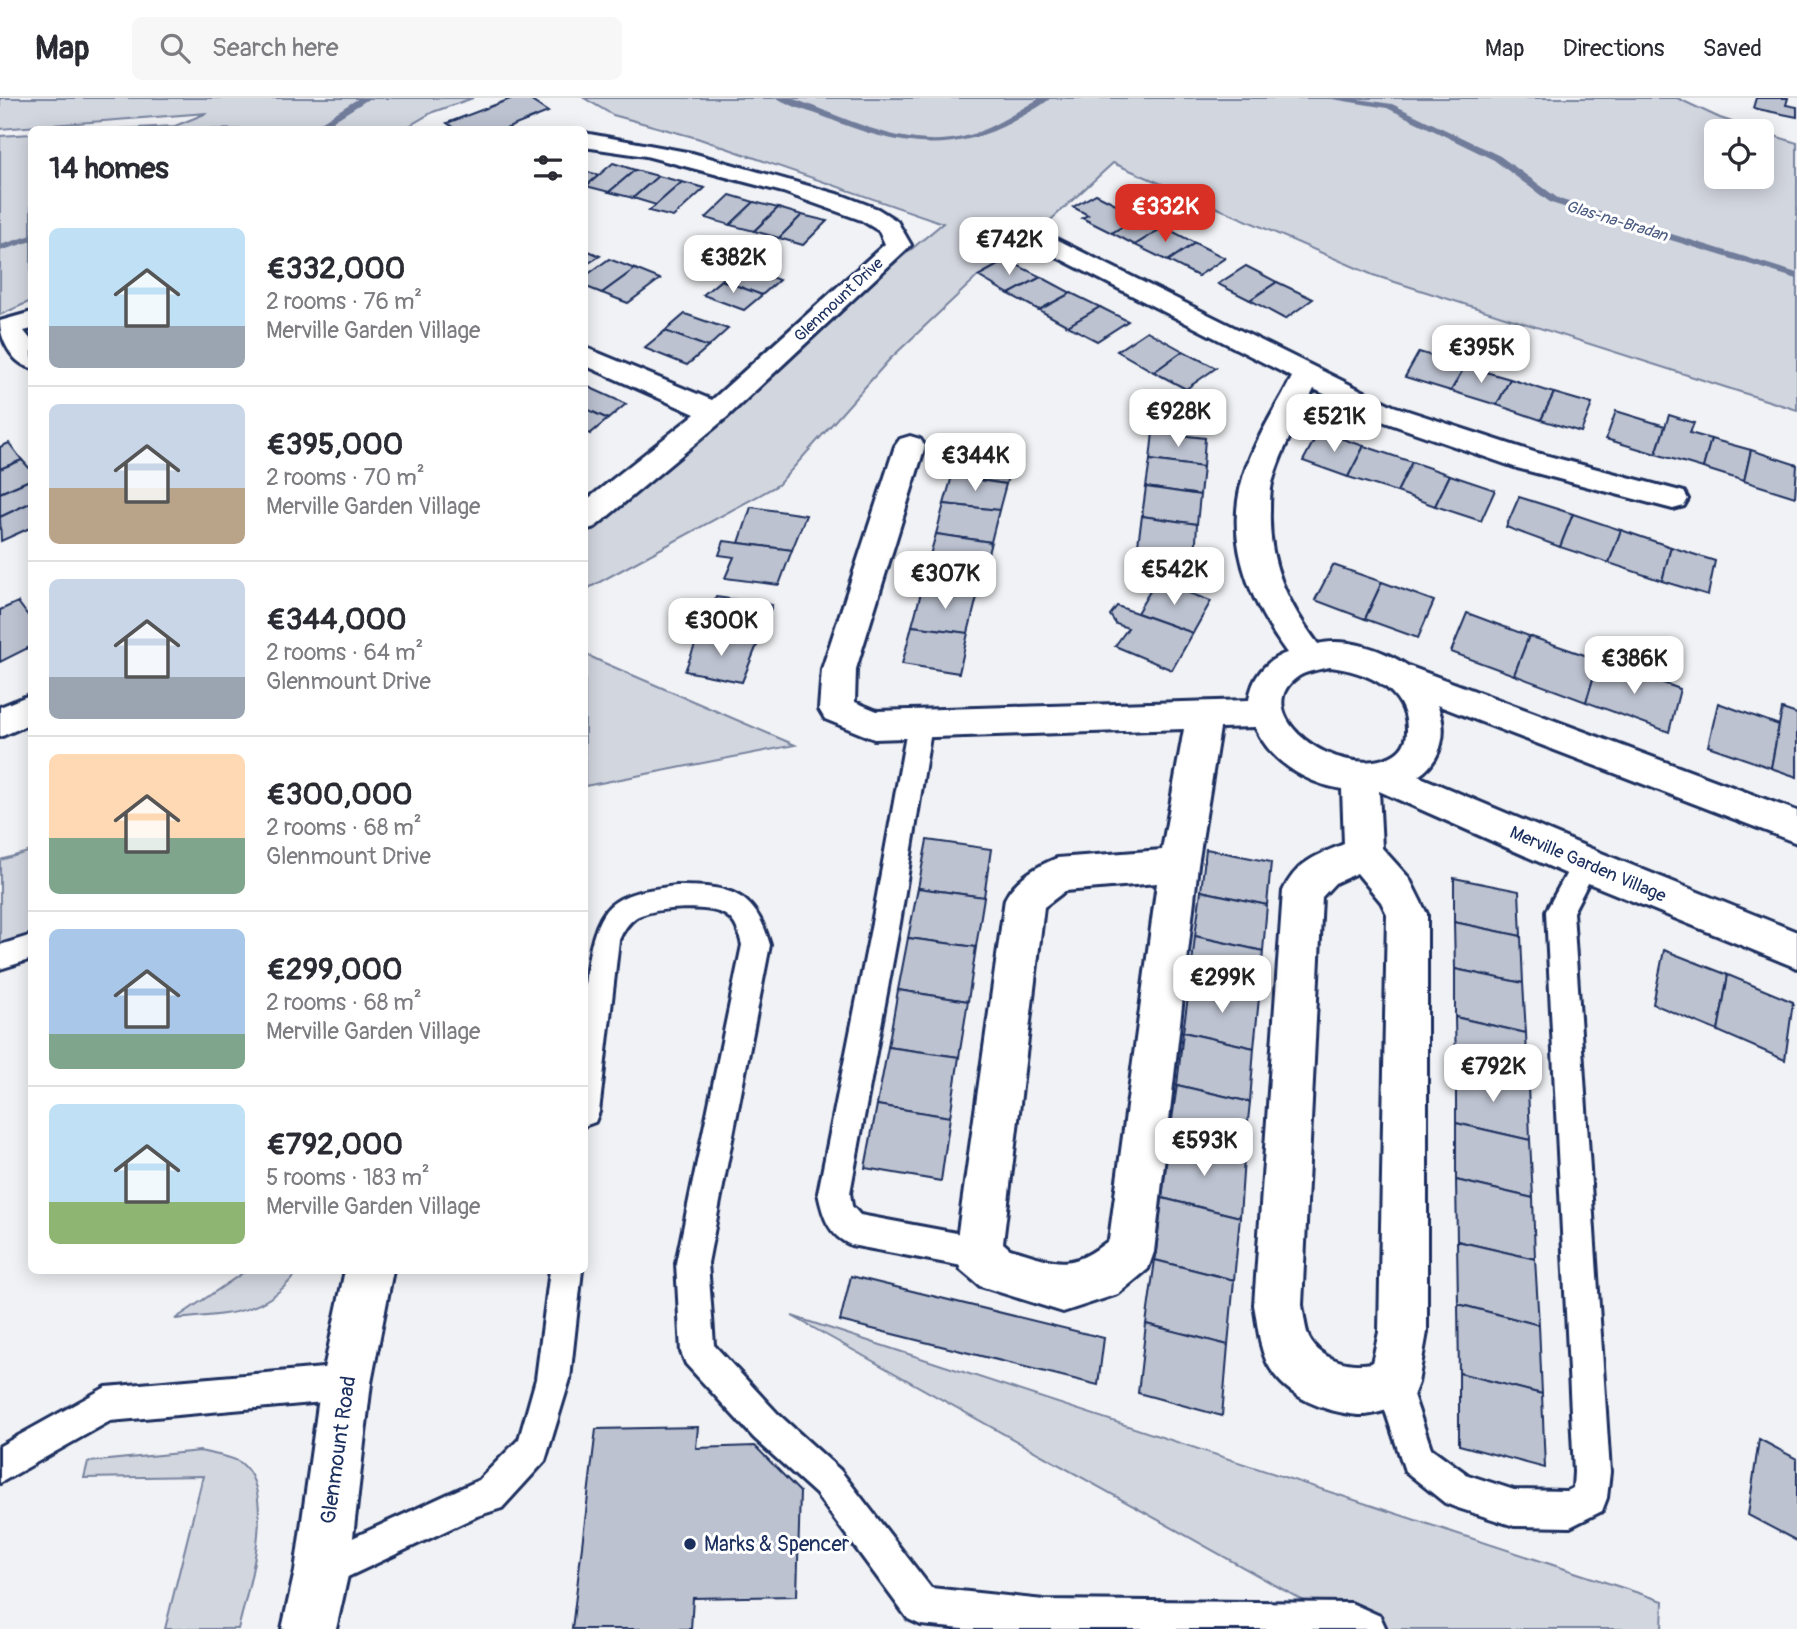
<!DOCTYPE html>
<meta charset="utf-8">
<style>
body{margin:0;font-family:Pangolin,sans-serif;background:#f7f7f7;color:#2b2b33;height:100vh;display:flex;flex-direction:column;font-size:26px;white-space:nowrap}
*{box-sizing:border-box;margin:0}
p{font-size:23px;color:#7c7c81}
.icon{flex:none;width:38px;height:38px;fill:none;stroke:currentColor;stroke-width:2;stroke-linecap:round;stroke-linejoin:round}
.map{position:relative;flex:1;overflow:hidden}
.panel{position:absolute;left:28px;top:28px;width:560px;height:1148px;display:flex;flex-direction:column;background:#fff;border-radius:10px;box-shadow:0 4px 18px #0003}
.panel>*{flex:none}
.buttons{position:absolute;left:1704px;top:21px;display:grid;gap:14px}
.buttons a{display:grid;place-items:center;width:70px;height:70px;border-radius:10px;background:#fff;box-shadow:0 4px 18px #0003;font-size:35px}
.price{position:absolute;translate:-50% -60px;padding:0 16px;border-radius:14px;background:#fff;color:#222;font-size:23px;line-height:46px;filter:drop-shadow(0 2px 4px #0008)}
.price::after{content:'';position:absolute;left:50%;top:42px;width:21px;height:16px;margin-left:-10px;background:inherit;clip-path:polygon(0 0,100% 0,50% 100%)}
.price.current{background:#d93025;color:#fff}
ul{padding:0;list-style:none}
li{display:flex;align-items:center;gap:21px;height:175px;padding:0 21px}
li+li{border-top:2px solid #e1e1e2}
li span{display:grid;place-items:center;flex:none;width:196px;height:140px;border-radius:10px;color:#555}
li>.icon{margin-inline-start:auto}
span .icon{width:84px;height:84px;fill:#fffc;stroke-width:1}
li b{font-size:30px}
h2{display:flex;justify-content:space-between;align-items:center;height:84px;padding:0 21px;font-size:30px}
header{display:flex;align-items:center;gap:42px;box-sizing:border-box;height:98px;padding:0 35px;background:#fff;border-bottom:2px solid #e1e1e2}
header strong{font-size:33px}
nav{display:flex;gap:38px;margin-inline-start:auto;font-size:24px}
.search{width:490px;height:63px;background:#f7f7f7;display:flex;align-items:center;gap:18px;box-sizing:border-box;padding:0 24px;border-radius:10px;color:#7c7c81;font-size:26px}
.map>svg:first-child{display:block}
.green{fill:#d2d6df;stroke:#76829e;stroke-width:2}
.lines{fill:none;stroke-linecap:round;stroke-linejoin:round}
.stream{fill:#707c9a;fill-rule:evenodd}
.building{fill:#bcc2d0;stroke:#1b2f5e;stroke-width:2}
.service-casing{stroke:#1b2f5e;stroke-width:6}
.minor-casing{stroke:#1b2f5e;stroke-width:6}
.service{fill:#fff;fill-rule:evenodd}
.minor{fill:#fff;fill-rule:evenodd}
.poi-dot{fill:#1b2f5e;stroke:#fff;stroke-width:2.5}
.labels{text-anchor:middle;stroke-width:6;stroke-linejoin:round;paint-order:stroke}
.far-water-label{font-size:16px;font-style:italic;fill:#4c5c81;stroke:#fff}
.far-street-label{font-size:16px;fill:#1b2f5e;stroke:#fff}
.street-label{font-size:18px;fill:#1b2f5e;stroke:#fff}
.near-street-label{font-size:21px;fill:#1b2f5e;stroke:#fff}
.near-poi-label{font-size:21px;fill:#1b2f5e;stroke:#fff;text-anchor:start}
</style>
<header>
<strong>Map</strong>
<div class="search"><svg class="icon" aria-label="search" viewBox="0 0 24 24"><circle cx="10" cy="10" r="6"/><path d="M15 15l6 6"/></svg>Search here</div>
<nav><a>Map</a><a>Directions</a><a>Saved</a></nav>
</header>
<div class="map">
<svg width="1797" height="1531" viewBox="0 0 1797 1531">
<rect width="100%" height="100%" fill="#f1f2f5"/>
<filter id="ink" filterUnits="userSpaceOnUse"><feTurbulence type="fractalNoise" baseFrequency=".0143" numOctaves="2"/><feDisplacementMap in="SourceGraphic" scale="14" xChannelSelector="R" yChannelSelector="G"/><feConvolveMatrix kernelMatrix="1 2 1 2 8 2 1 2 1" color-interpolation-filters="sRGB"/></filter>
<g filter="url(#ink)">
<g class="green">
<polygon points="0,0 473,0 433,14 402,32 117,31 175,28 207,15 0,31"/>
<polygon points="584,0 1677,0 1720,20 1760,33 1717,33 1717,79 1762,79 1762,34 1797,45 1797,312 1373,177 1113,65 1007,162 978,178 889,262 778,387 585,492 585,429 593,414 943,125 697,40 613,17"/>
<polygon points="31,36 31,203 0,217 0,38"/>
<polygon points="585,556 602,564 795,647 585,688"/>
<polygon points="31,753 31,837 0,847 0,762"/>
<path d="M247,1172l51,1c-33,45 -72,43 -123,48z"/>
<polygon points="792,1218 1663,1503 1662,1531 1354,1531"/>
<path d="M200,1353c11,3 32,5 41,12 37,30 7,127 -3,166h-73l38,-153 -119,2 4,-16z"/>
</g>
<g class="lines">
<g class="stream">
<polygon points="359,0 370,0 319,32 308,32"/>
<path d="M777,0h14c56,19 120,57 182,36 24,-9 45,-23 67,-36h11c-11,9 -25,16 -37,23 -65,36 -121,24 -187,-3 -15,-6 -36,-11 -50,-20z"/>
<polygon points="1326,0 1351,0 1392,6 1500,58 1559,101 1797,175 1797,181 1551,105 1494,62 1387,10"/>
<polygon points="32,137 32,143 0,153 0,147"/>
</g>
</g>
<g class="building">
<polygon points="513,0 527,0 548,14 503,32 457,32 447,25"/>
<polygon points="1756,0 1788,0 1786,7 1797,9 1797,19 1753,10"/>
<polygon points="613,65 635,72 609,94 586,88"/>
<polygon points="635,72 658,78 633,100 609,94"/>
<polygon points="584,73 599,77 586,88"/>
<polygon points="658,78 682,84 656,107 633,100"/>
<polygon points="682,84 705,90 673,119 649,113"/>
<polygon points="1096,96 1140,118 1112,135 1082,120 1088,117 1073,109"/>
<polygon points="730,97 754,104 730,127 706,120"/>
<polygon points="754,104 778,110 754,133 730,127"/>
<polygon points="778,110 802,117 779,140 754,133"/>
<polygon points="802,117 827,123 803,147 779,140"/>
<polygon points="1140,118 1164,129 1135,147 1112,135"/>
<polygon points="1164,129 1195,145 1168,163 1135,147"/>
<polygon points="1195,145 1225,160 1198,178 1168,163"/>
<polygon points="584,151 600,158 584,168"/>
<polygon points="609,161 635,171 602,195 584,188 584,179"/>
<polygon points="1007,162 1041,179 1009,196 978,178"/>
<polygon points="738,167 779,182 762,197 721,182"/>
<polygon points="1246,168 1277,184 1250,202 1218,186"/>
<polygon points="635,171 660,181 628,205 602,195"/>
<polygon points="1041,179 1071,195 1039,212 1009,196"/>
<polygon points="721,182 762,197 744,212 703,197"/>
<polygon points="1277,184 1313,201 1285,221 1250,202"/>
<polygon points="1071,195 1100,209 1068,228 1039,212"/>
<polygon points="1100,209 1128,223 1097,243 1068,228"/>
<polygon points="685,216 728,231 708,249 665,233"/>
<polygon points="665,233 708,249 687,267 644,250"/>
<polygon points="1147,233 1183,253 1154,274 1117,253"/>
<polygon points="1183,253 1216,270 1186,291 1154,274"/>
<polygon points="1419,254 1465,268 1451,293 1405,279"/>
<polygon points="1465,268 1510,281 1497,307 1451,293"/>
<polygon points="1510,281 1554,295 1541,322 1497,307"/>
<polygon points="584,287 626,306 608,321 584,310"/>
<polygon points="1554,295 1592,306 1581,334 1541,322"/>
<polygon points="584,310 608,321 590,336 584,333"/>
<polygon points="1616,313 1665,328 1656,356 1606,341"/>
<polygon points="1669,317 1694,325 1690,335 1711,341 1703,370 1656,356"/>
<polygon points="1319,333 1364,348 1348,379 1303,363"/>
<polygon points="1153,334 1205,340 1203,369 1150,362"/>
<polygon points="1711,341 1751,352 1744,383 1703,370"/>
<polygon points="9,345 22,362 0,371 0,349"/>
<polygon points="1364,348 1412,364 1397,394 1348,379"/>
<polygon points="961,349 1014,356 1006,386 952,378"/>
<polygon points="1751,352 1797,367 1795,399 1744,383"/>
<polygon points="22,362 32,373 32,381 0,395 0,371"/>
<polygon points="1150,362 1203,369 1200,397 1146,389"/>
<polygon points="1412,364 1450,377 1435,408 1397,394"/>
<polygon points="1450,377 1495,392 1481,423 1435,408"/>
<polygon points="952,378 1006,386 999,412 944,406"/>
<polygon points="32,381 32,404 0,419 0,395"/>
<polygon points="1146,389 1200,397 1197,426 1142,418"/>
<polygon points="1519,399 1573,416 1560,449 1506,429"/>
<polygon points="32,404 32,429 1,443 0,419"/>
<polygon points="944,406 999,412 991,444 936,436"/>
<polygon points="751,409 806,417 792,452 739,445"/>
<polygon points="1573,416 1621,432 1609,465 1560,449"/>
<polygon points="1142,418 1197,426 1195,461 1137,453"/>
<polygon points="1621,432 1671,449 1662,483 1609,465"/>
<polygon points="936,436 991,444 982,479 926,471"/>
<polygon points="724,443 792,452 779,487 725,480 734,459 719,457"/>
<polygon points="1671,449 1715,463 1708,497 1662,483"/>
<polygon points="1333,467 1382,484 1365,521 1315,502"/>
<polygon points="1156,483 1211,503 1193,535 1137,515"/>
<polygon points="1382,484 1434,503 1418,540 1365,521"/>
<polygon points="922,491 977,499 968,535 912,528"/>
<polygon points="716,499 772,507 757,547 699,537"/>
<polygon points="18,504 32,523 32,548 0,564 0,512"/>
<polygon points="1117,508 1193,535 1172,572 1115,548 1128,530 1116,526 1110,517"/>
<polygon points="1467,515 1529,538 1514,577 1451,554"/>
<polygon points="912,528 968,535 959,575 902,566"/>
<polygon points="699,537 757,547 742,584 685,573"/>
<polygon points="1529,538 1599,562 1586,604 1514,577"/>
<polygon points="1599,562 1680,591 1669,634 1586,604"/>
<polygon points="1718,605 1779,627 1771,670 1708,648"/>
<polygon points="1782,611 1797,616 1797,679 1771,670"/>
<polygon points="927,742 991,751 984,799 918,790"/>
<polygon points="1206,751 1271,764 1267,807 1201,793"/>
<polygon points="1454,780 1519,793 1521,838 1454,824"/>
<polygon points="918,790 984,799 976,849 908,840"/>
<polygon points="1201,793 1267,807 1263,853 1195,838"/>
<polygon points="1454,824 1521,838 1523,885 1455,871"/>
<polygon points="1195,838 1263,853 1259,900 1190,885"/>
<polygon points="908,840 976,849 968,903 898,892"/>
<polygon points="1664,852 1728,877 1718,933 1653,906"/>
<polygon points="1455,871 1523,885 1526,935 1455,919"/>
<polygon points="1728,877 1793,904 1785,962 1718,933"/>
<polygon points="1190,885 1259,900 1254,950 1183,934"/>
<polygon points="898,892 968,903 959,959 888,949"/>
<polygon points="1455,919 1526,935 1528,987 1456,971"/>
<polygon points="1183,934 1254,950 1250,1004 1177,987"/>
<polygon points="888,949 959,959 950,1019 877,1007"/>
<polygon points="1456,971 1528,987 1530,1042 1456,1025"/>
<polygon points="1177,987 1250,1004 1244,1060 1169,1042"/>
<polygon points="877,1007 950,1019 941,1083 865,1070"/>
<polygon points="1456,1025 1530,1042 1533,1100 1456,1082"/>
<polygon points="1169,1042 1244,1060 1240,1119 1162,1100"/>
<polygon points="1456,1082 1533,1100 1535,1161 1457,1143"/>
<polygon points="1162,1100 1240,1119 1234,1182 1155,1162"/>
<polygon points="1457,1143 1535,1161 1539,1227 1458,1206"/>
<polygon points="1155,1162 1234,1182 1228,1247 1146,1226"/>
<polygon points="851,1178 1104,1240 1098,1287 840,1223"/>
<polygon points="1458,1206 1539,1227 1542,1296 1459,1275"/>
<polygon points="1146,1226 1228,1247 1222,1318 1138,1295"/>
<polygon points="1459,1275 1542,1296 1545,1370 1459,1347"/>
<polygon points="698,1329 696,1350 755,1348 800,1394 797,1498 693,1500 691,1531 572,1531 596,1331"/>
<polygon points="1759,1341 1797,1361 1797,1443 1748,1417"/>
</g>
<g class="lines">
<g class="service-casing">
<g id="service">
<path d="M920,617l9,2 3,7 -32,199 -50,270 2,13 8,9 118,22 11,5 5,11 -5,11 -11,5 -127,-24c-23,-10 -28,-29 -33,-52l54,-270 36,-199 3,-7z"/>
<polygon points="1585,755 1594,758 1598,766 1573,814 1610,1374 1607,1400 1602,1413 1570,1429 1514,1428 1458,1410 1445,1405 1405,1373 1376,1285 1381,1273 1393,1268 1405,1273 1431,1350 1468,1377 1514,1392 1567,1393 1573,1390 1574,1374 1546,813 1576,758"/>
<path d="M676,788c52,0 79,4 94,59l-62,318 6,82 64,69 62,56 91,118 113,12 307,3 29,13 6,13h-423l-42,-4 -13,-6 -92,-125 -62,-56 -68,-74 -5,-12 -5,-89 66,-318c-3,-11 -5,-22 -15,-29 -17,-12 -74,-9 -92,2 -8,6 -12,13 -16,22l-20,172 -4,10 -11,4c0,-49 -10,-187 26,-220 17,-15 44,-17 66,-20z"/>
<polygon points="32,837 32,861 0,871 0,847"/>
<polygon points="550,1172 582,1172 570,1281 545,1363 502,1410 477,1418 322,1491 309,1486 304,1473 309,1460 479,1382 519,1341 536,1281"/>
<polygon points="346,1268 358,1273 363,1285 358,1297 346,1302 110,1323 0,1385 0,1348 106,1289"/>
</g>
</g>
<g class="minor-casing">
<g id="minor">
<polygon points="584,35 692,55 844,98 878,111 897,123 911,147 726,320 595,429 584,432 584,404 695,316 584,267 584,249 712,302 885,146 879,133 861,122 783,94 646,58 584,49"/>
<path d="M1056,141l337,167 144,47 147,39 4,7 -4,7 -11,3 -156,-41 -144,-50 -59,-29c-15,30 -33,61 -42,94 -2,9 -2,18 -2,27 -2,53 17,93 48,134 29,-7 66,6 90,22l389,145v32l-360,-138c12,25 5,56 -19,71l181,76 198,80v36l-226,-92 -192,-85 3,57 27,30 18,36v418l-9,51 -7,18c-16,6 -36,15 -53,14 -33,-3 -70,-17 -88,-47 -11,-18 -12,-43 -16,-63l29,-414c14,-29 32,-35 61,-47l-2,-55c-37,-6 -71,-27 -87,-62l-35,1 -22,137 -44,387 -6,17 -30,25 -55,18 -83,-26 -19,-16 -6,-17 50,-354c10,-20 32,-33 52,-41l105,-8 22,-121 -310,10 -49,-20 -6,-10 3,-40 73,-223 5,-7 10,-3 10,3 5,7 -69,223 -1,33 22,9 372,-11c3,-22 16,-40 38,-47 -35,-48 -61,-107 -46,-168 9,-38 33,-73 51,-108l-245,-125 -4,-5 4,-5zM1330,569c36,4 78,22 77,64 0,12 -6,20 -16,25 -53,26 -147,-44 -92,-80 8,-5 22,-7 31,-9zM1357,775l24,29 6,12 -8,418 -7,31c-22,4 -52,-3 -63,-25 -4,-9 -5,-23 -7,-33l20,-408 13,-14zM1157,785l-48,357c-41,33 -52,22 -99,9l-7,-6 41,-336 21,-16z"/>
<path d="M32,214v17l-8,2 8,10v27c-20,-4 -32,-29 -32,-47z"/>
<polygon points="32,596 32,625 0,639 0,609"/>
<polygon points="345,1172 393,1172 371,1285 349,1473 336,1531 282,1531 295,1473 321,1285"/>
</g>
</g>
<use href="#service" class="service"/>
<use href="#minor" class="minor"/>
</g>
</g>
<circle class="poi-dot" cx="690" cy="1446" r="7"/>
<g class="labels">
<g class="far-water-label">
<text transform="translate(1617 122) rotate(17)" y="6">Glas-na-Bradan</text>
</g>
<g class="far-street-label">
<text transform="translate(838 201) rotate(-43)" y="6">Glenmount Drive</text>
</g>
<g class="street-label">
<text transform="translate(1588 766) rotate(23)" y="6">Merville Garden Village</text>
</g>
<g class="near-street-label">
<text transform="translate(338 1352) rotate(-82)" y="7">Glenmount Road</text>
</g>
<g class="near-poi-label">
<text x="704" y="1453">Marks &amp; Spencer</text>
</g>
</g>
</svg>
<div class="buttons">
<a><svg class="icon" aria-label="locate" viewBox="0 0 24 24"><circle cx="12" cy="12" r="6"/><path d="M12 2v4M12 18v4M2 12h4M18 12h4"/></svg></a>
</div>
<b class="price current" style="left:1165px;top:146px">€332K</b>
<b class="price" style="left:1009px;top:179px">€742K</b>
<b class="price" style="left:733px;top:197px">€382K</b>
<b class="price" style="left:1481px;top:287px">€395K</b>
<b class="price" style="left:1178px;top:351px">€928K</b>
<b class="price" style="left:1334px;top:356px">€521K</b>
<b class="price" style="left:975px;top:395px">€344K</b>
<b class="price" style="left:1174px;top:509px">€542K</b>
<b class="price" style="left:945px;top:513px">€307K</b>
<b class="price" style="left:721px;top:560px">€300K</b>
<b class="price" style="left:1634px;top:598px">€386K</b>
<b class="price" style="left:1222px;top:917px">€299K</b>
<b class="price" style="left:1493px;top:1006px">€792K</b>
<b class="price" style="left:1204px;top:1080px">€593K</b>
<section class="panel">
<h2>14 homes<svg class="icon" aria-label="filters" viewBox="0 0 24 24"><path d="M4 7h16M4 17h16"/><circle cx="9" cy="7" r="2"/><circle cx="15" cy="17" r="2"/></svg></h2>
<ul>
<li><span style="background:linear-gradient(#bfe0f5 70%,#9aa5b1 0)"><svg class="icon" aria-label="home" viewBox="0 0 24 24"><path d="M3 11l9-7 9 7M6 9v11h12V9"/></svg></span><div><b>€332,000</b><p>2 rooms · 76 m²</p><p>Merville Garden Village</p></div></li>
<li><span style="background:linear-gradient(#c9d6e8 60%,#b9a48a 0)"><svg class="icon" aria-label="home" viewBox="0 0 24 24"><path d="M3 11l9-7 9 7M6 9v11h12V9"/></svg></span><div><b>€395,000</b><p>2 rooms · 70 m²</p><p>Merville Garden Village</p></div></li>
<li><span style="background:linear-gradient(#c9d6e8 70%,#9aa5b1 0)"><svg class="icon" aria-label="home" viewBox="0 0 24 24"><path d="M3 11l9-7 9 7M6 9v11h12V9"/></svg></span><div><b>€344,000</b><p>2 rooms · 64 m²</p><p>Glenmount Drive</p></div></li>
<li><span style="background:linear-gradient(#ffd9b3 60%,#7fa58c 0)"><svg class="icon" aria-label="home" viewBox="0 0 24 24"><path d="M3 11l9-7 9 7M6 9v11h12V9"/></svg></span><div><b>€300,000</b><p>2 rooms · 68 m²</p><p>Glenmount Drive</p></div></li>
<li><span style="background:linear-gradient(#a9c7e8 75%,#7fa58c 0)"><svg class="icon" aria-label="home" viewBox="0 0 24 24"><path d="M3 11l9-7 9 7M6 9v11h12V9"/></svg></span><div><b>€299,000</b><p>2 rooms · 68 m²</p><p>Merville Garden Village</p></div></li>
<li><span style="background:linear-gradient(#bfe0f5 70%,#8fb573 0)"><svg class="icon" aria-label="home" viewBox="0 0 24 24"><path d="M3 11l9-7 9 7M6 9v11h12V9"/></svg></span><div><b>€792,000</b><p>5 rooms · 183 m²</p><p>Merville Garden Village</p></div></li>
</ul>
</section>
</div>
